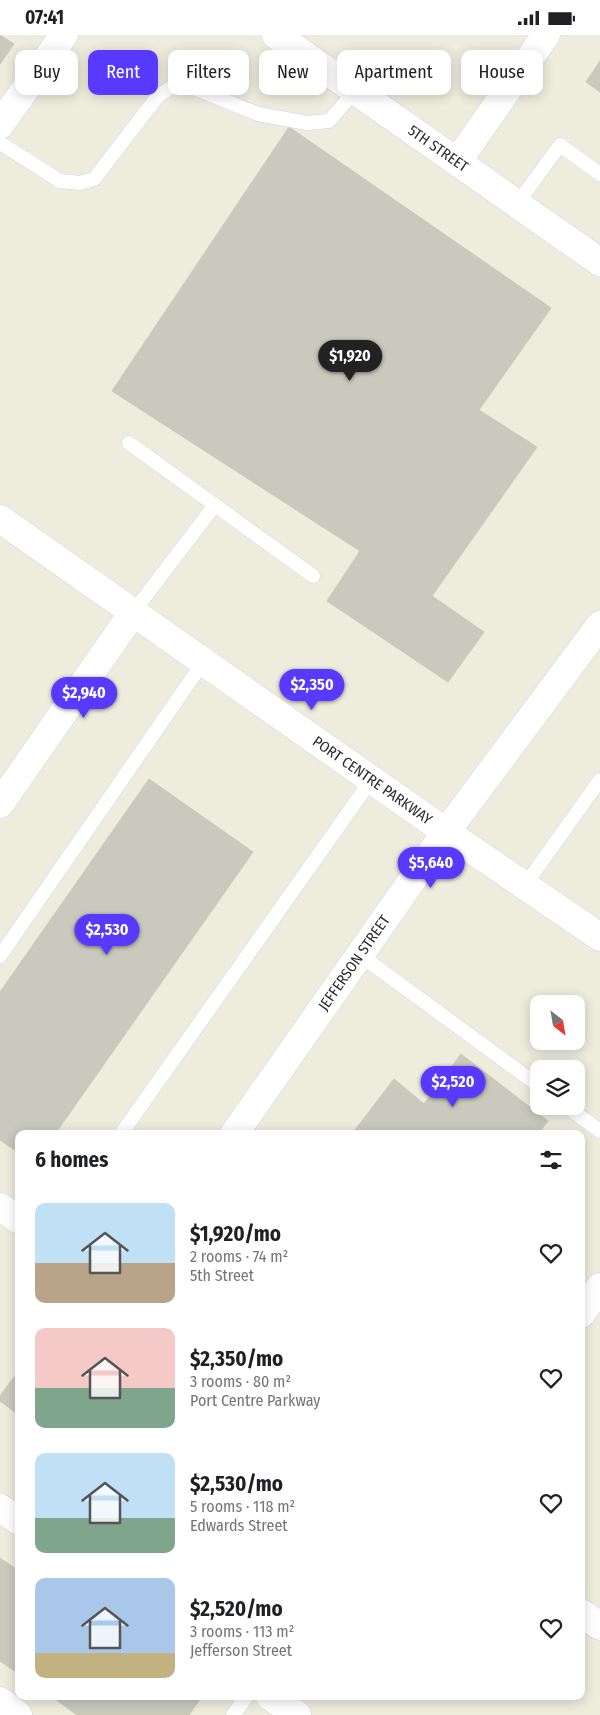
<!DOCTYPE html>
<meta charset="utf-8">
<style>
body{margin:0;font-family:"Fira Sans Condensed",sans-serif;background:#f2f2f2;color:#202124;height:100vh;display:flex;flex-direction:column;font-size:19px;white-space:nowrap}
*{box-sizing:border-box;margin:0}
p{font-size:16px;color:#757577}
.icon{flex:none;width:28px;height:28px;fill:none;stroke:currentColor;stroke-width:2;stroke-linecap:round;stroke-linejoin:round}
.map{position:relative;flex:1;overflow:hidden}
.drawer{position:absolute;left:15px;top:1095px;width:570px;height:570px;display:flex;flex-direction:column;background:#fff;border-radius:10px;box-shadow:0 2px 12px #0003}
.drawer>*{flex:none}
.guide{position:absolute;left:15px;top:15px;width:570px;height:45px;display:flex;gap:10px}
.needle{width:32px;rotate:149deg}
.buttons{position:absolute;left:530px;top:960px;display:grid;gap:10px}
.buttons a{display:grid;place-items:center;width:55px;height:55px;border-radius:10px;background:#fff;box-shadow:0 2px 12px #0003;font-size:25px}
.price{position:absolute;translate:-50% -42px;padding:0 11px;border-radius:18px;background:#5839ff;color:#fff;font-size:16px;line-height:32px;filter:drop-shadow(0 1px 2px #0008)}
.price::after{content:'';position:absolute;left:50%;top:30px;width:15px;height:11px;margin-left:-8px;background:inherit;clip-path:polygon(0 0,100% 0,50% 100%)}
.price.current{background:#222;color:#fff}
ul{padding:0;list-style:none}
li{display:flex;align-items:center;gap:15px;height:125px;padding:0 20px}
li span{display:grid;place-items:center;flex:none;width:140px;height:100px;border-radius:10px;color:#555}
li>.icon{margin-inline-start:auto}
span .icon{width:60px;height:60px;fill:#fffc;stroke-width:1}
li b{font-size:21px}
h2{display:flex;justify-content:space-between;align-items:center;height:60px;padding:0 20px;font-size:21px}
.pill{padding:0 18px;border-radius:10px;background:#fff;box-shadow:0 2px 12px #0003;font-size:18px;line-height:45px}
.pill.current{background:#5839ff;color:#fff}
.status{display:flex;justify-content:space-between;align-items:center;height:35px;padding:0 25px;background:#fff;direction:ltr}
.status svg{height:14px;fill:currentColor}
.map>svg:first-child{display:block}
.building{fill:#c9c9bd;stroke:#c9c9b6}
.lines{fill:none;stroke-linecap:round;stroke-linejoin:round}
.service-casing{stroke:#d5d2e5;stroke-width:15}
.minor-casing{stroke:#d5d2e5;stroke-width:29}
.secondary-casing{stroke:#d5d2e5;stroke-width:29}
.service{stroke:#fff;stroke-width:14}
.minor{stroke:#fff;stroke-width:28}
.secondary{stroke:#fff;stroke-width:28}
.labels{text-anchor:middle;stroke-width:4;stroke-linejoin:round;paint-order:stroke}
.street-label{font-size:15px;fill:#2b2b2b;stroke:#fff}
</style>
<div class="status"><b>07:41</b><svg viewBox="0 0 49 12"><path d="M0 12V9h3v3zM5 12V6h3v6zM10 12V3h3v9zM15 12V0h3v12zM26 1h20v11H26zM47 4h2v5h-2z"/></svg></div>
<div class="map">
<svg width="600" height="1680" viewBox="0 0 600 1680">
<rect width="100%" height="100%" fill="#eeecdd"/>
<g class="building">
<polygon points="0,0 14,9 0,29"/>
<polygon points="600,26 600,57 586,47"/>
<polygon points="289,92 551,273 479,375 537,412 432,561 484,597 448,647 327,566 360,516 112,356"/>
<polygon points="149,744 253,817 55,1099 19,1099 19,1118 0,1105 0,957"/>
<polygon points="461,1019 548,1086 538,1099 352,1099 394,1044 424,1069"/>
<polygon points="19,1335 19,1380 0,1366 0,1361"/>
<polygon points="0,1523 19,1536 19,1639 0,1626"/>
<polygon points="51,1661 199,1661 201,1663 189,1680 77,1680"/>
</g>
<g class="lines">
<g class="service-casing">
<g id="service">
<polyline points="0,108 60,146 80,148 94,144 158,61 170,53 186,50 258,79 307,88 329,86 355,56"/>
<polyline points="517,169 560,110 600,139"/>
<polyline points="129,408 313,541"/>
<polyline points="134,576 215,470"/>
<polyline points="525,850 600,745"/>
<polyline points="360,920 539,1051"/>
<polyline points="0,921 204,626"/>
<polyline points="566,1071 600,1096"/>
<polyline points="121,1099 372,744"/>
<polyline points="233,1680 247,1661"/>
</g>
</g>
<g class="minor-casing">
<g id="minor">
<path id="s1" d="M276,0l324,227"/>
<polyline points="0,90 64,0"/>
<polyline points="457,127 546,0"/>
<polyline points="0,769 134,576"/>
<path id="s2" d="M234,1099l212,-302 154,-207"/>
<polyline points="0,1172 19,1185"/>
<polyline points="581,1279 600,1252"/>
<polyline points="0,1473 19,1486"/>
<polyline points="581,1578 600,1591"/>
<polyline points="270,1661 297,1680"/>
<polyline points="0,1666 18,1680"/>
</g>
</g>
<g class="secondary-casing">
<g id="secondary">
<path id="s3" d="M0,484l446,313 154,105"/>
</g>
</g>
<use href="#service" class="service"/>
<use href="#minor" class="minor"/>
<use href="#secondary" class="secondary"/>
</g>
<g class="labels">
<g class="street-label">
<text dy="5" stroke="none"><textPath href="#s1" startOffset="198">5TH STREET</textPath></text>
<text dy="5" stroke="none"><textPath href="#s3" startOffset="455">PORT CENTRE PARKWAY</textPath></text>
<text dy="5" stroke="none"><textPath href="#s2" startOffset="209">JEFFERSON STREET</textPath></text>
</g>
</g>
</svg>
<div class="buttons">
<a><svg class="needle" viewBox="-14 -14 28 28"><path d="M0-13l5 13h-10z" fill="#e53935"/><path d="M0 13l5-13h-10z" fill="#757577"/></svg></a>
<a><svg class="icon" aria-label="layers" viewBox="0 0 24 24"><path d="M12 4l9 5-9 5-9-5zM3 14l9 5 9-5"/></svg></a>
</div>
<b class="price current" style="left:350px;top:347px">$1,920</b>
<b class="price" style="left:312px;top:676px">$2,350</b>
<b class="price" style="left:84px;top:684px">$2,940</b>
<b class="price" style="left:431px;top:854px">$5,640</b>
<b class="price" style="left:107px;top:921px">$2,530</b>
<b class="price" style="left:453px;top:1073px">$2,520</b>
<div class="guide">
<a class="pill">Buy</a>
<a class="pill current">Rent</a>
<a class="pill">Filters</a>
<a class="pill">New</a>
<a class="pill">Apartment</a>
<a class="pill">House</a>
</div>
<section class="drawer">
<h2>6 homes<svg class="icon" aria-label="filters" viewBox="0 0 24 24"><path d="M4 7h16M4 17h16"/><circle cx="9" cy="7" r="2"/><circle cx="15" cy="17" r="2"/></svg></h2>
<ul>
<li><span style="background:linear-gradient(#bfe0f5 60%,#b9a48a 0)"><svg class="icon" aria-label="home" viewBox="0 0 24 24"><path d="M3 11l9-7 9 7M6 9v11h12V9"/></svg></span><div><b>$1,920/mo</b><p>2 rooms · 74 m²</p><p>5th Street</p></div><svg class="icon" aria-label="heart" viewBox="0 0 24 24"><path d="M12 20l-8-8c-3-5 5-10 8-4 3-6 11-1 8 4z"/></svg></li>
<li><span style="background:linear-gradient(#f6c9c9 60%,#7fa58c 0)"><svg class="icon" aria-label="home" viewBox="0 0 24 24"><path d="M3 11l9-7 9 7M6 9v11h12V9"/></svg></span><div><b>$2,350/mo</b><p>3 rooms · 80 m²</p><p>Port Centre Parkway</p></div><svg class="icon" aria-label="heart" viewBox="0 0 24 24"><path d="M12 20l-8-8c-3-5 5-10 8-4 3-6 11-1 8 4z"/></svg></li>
<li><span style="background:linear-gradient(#bfe0f5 65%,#7fa58c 0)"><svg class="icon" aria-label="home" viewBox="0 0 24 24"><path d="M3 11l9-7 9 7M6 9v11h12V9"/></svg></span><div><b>$2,530/mo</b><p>5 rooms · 118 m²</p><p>Edwards Street</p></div><svg class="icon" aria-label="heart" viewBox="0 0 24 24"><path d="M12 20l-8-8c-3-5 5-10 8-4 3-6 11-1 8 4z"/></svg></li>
<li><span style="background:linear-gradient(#a9c7e8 75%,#c2b280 0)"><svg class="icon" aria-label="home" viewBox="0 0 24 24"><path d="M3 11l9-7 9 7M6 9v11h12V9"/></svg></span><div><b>$2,520/mo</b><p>3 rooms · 113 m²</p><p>Jefferson Street</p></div><svg class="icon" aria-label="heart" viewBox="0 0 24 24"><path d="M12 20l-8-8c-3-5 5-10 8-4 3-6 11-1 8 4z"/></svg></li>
</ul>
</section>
</div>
